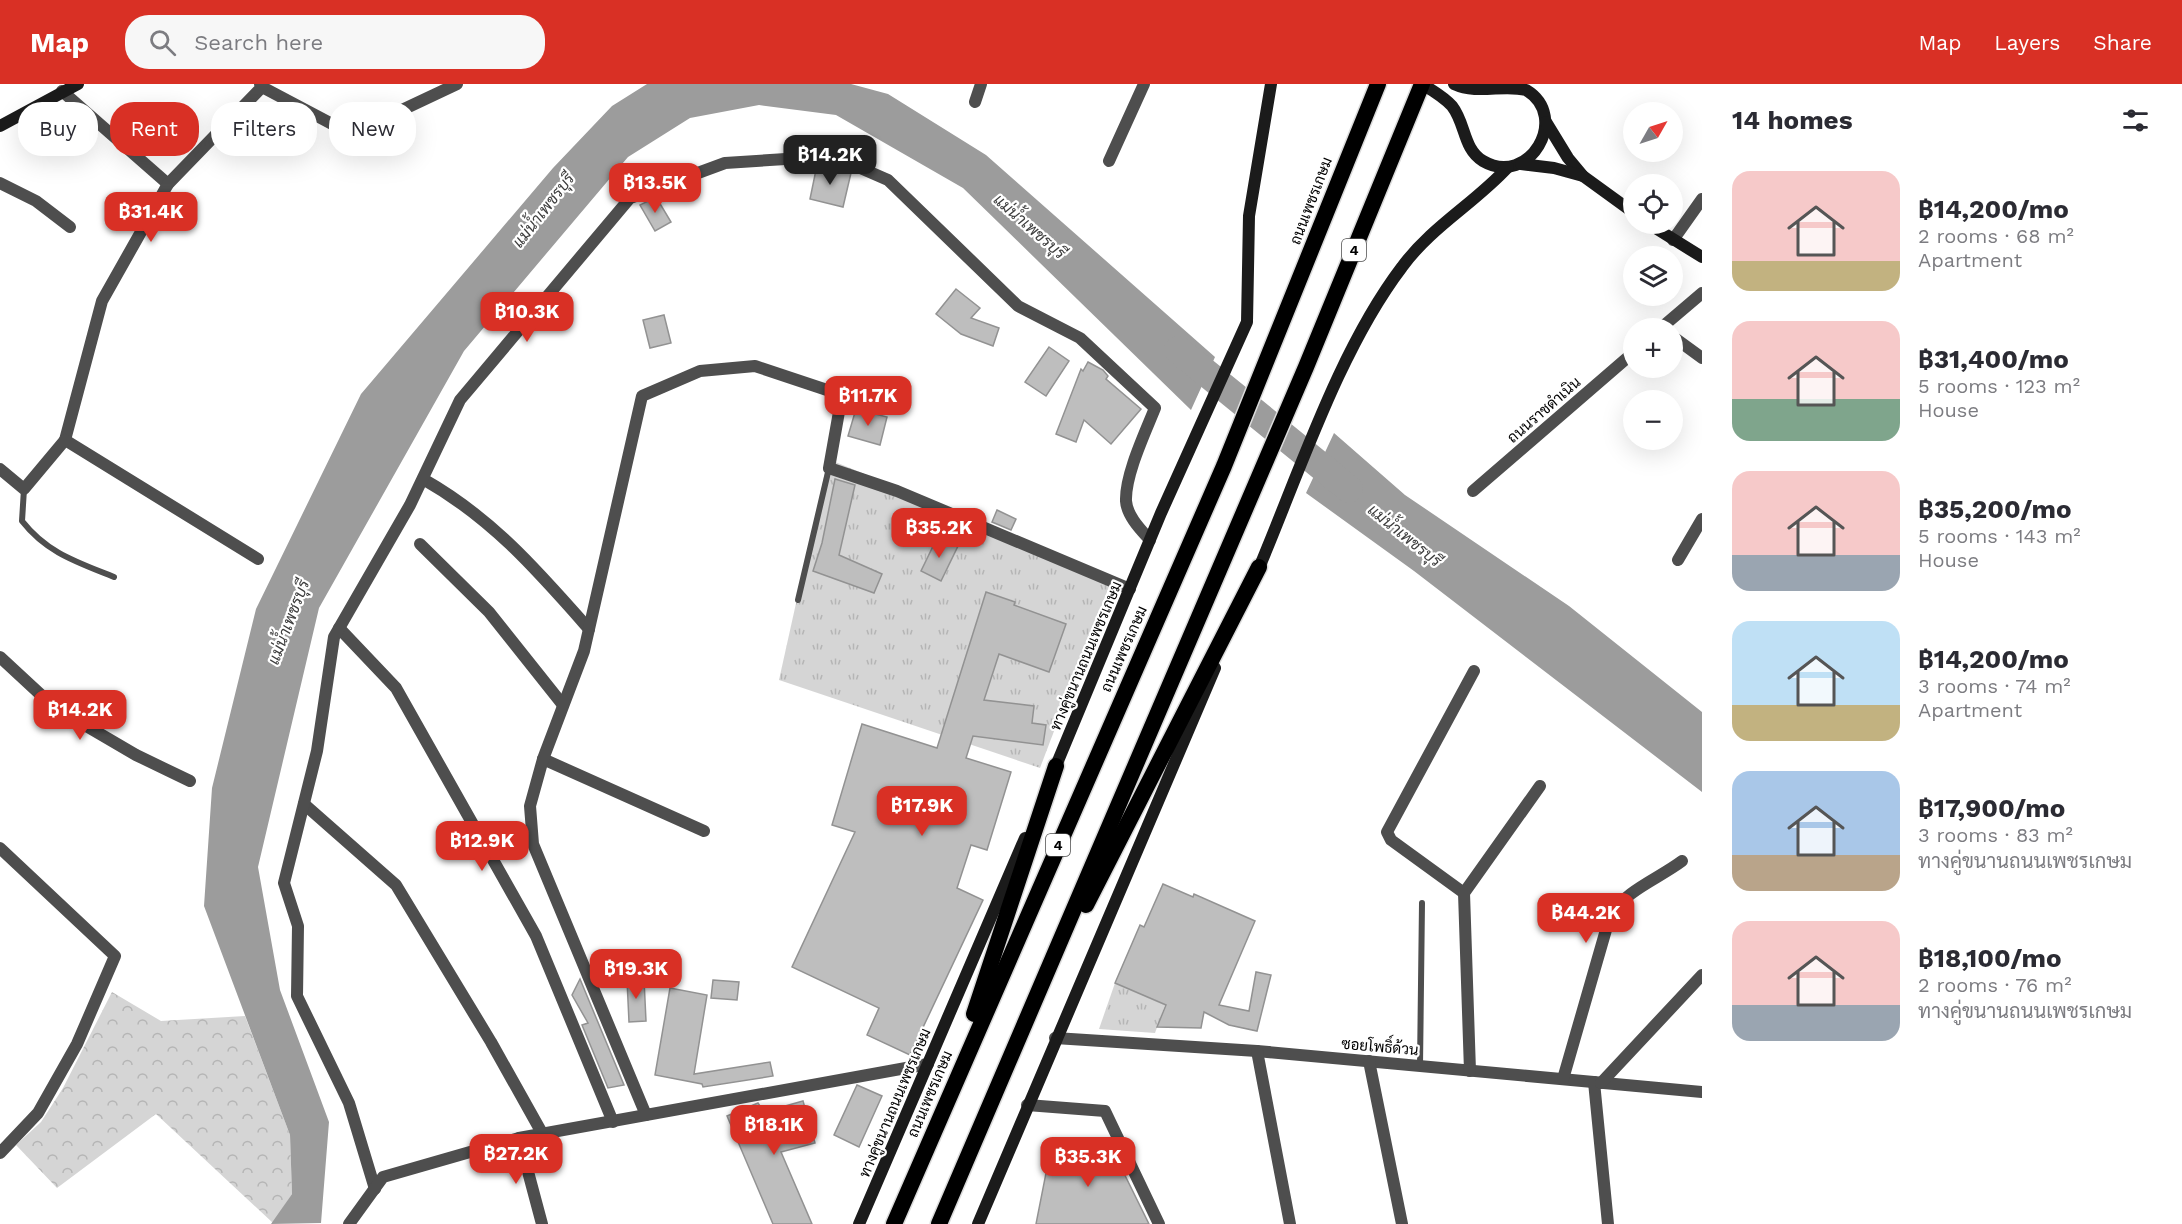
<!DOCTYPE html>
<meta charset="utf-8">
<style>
body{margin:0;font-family:"Work Sans",Sarabun,sans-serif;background:#f7f7f7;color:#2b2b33;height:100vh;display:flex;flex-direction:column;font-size:22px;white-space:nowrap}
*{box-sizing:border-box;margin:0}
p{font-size:20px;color:#7c7c81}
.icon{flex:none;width:33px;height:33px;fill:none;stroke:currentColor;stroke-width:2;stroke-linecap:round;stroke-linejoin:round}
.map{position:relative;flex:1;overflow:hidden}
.panel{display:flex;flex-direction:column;background:#fff;width:480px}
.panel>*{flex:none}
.guide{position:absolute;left:18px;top:18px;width:570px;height:54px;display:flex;gap:12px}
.needle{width:39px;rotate:51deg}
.tools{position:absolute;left:1623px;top:18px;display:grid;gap:12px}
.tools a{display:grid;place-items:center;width:60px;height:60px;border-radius:50%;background:#fff;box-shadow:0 6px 24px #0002;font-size:30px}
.price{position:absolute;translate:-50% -51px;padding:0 14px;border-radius:12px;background:#d93025;color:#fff;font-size:20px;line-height:39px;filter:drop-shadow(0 2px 3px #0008)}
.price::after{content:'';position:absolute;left:50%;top:36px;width:18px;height:14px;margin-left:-9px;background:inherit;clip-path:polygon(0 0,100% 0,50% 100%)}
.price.active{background:#222;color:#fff}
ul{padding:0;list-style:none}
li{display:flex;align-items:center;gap:18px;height:150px;padding:0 30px}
li span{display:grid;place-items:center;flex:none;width:168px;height:120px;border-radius:18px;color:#555}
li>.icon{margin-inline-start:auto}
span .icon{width:72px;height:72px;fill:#fffc;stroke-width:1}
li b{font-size:26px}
h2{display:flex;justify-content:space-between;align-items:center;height:72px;padding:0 30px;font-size:26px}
.tag{padding:0 21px;border-radius:24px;background:#fff;box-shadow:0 6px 24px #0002;font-size:21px;line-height:54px}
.tag.active{background:#d93025;color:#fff}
header{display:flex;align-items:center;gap:36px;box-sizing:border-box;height:84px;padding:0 30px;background:#d93025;color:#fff}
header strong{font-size:28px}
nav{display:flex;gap:33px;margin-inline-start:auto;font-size:21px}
.search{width:420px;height:54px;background:#f7f7f7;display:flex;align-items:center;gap:15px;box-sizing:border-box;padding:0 21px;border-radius:24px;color:#7c7c81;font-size:22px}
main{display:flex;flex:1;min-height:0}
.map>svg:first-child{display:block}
.grass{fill:url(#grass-tufts)}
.forest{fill:url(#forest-crowns)}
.water{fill:#9c9c9c}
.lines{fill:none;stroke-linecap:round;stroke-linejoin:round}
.river{stroke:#9c9c9c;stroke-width:28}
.building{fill:#bebebe;stroke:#929292;stroke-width:1.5}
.trunk-casing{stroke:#dbdbdb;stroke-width:19}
.service{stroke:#4e4e4e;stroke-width:6}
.minor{stroke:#4e4e4e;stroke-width:12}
.secondary{stroke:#1b1b1b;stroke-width:12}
.trunk{stroke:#000;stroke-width:16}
.labels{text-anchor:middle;stroke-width:4.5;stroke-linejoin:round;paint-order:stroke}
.shield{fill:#fff;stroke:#4c4c4c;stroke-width:1.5}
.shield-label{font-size:14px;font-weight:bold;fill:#000}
.street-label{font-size:15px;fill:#000;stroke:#fff}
.water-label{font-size:16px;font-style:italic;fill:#3d3d3d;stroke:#fff}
</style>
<header>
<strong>Map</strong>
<div class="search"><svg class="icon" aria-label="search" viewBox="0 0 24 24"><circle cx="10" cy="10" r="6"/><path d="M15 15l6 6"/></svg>Search here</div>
<nav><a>Map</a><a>Layers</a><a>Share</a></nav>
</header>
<main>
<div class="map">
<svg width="1702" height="1140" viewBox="0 0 1702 1140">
<defs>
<pattern id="grass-tufts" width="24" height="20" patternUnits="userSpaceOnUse" patternTransform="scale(1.5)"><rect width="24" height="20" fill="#d5d5d5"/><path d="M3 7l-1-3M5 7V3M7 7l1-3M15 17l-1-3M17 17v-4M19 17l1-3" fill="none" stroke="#b5b5b5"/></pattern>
<pattern id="forest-crowns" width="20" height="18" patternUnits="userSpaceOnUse" patternTransform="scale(1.5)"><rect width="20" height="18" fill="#d5d5d5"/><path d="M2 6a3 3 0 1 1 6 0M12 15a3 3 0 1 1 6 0" fill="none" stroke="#b5b5b5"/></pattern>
</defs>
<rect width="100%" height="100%" fill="#fff"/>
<g class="grass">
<polygon points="828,375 1113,492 1040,684 779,596"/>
<polygon points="1115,899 1165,921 1155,949 1099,945"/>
</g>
<polygon class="forest" points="112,908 161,937 245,932 290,1051 292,1110 273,1139 156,1030 57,1104 16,1061 41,1038 63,1004"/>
<g class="water">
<polygon points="647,0 851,0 888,10 986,71 1215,273 1191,326 963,104 836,31 759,21 690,34 628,73 464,267 319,524 258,783 280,906 329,1038 321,1139 271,1140 292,1110 290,1051 204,822 212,704 256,525 361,310 553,84 612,22"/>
<polygon points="1334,349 1405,411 1569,522 1702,628 1702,708 1414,487 1306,409"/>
</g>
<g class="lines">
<polyline class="river" points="1178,266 1349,405"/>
</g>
<g class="building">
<polygon points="817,81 851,89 843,123 810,115"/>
<polygon points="656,113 671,138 655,147 640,121"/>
<polygon points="956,205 980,224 971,234 999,244 993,262 961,250 936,230"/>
<polygon points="664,231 671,259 650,264 643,236"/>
<polygon points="1049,263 1069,277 1046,312 1025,298"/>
<polygon points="1088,278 1103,286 1108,292 1106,295 1141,325 1111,360 1084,336 1076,358 1056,350 1081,285 1083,287"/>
<polygon points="856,325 887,333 880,361 848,352"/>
<polygon points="835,395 855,401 839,471 882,490 874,509 813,487 822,459"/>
<polygon points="997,426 1016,435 1011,446 992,438"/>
<polygon points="938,452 958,462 941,497 921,487"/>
<polygon points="986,508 1015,518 1014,521 1066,540 1049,588 999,570 984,616 1034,622 1032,639 1046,641 1043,661 973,652 966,674 1011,688 987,766 971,761 957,804 983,816 910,971 867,951 879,924 792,883 855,748 832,741 862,640 937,664"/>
<polygon points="1163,800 1193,813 1194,810 1255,837 1219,921 1249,927 1256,888 1271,891 1257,947 1229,941 1204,928 1201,944 1157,943 1166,921 1115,899 1140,841 1144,843"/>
<polygon points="580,895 624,1001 608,1004 582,941 588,939 572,911"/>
<polygon points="644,895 646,937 629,938 627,896"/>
<polygon points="713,896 739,898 737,916 711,914"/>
<polygon points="670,904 707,911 694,990 770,978 773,992 703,1003 702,1000 655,991"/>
<polygon points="857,1001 882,1012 859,1063 834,1051"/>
<polygon points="803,1017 815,1059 781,1068 812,1140 773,1140 727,1032 758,1019 764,1028"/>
<polygon points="1108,1057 1149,1140 1036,1140 1047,1084 1064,1058"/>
</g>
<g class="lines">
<g class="trunk-casing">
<g id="trunk">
<polyline points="1086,821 1259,483"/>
<polyline points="974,930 1056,682"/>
<polyline points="894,1140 1224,382 1378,0"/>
<polyline points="939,1140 1306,283 1422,0"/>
</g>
</g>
<g class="service">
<path d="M24,405l-2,32c25,32 55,41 92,56"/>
<polyline points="798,516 829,384"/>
<polyline points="1420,982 1422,819"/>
</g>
<g class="minor">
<polyline points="262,3 351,50 457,0"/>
<polyline points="62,7 168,100"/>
<polyline points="975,18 981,0"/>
<polyline points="1109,77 1144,0"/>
<polyline points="0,99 36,117 70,143"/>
<polyline points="1673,156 1702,115"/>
<polyline points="1661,244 1702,209"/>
<polyline points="1672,252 1702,274"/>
<polyline points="65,356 102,217 168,100 262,3 260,0"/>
<polyline points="0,385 24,405 65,356 258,475"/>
<path d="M423,395c69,39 114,91 166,150"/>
<polyline points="1473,407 1634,268"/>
<polyline points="420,460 489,528 563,621"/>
<polyline points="1678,476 1702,435"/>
<polyline points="339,544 396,604 536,852 613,1038"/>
<polyline points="0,573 54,623 136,671 190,697"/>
<polyline points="543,675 704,747"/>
<polyline points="304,720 396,801 491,958 542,1049"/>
<polyline points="0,764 115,872 77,960 38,1029 0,1069"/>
<polyline points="1464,809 1391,756 1387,748 1474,587"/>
<polyline points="1055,954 1257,967 1702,1008"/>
<polyline points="1257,967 1290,1140"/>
<polyline points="1369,977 1402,1140"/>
<polyline points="1470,987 1464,809 1540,702"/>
<path d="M1563,995l47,-163c16,-26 48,-37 72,-55"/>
<polyline points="1594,998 1608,1140"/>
<polyline points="1601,999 1702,891"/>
<polyline points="1027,1021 1105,1027 1159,1140"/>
<polyline points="646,1031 533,760 530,722 543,675 584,567 642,312 700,287 755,282 842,311 829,384 897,407 1130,505"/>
<polyline points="519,1054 542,1140"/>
<path d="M375,1105l-26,-86 -52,-107 1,-70 -14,-43 33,-132 17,-114 76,-132 50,-105 170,-202 95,-35 108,-7 55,24 130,126 62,32 75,70c-10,25 -30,67 -29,93 1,15 15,29 24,39"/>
<polyline points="349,1140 383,1093 519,1054 928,980"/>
</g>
<g class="secondary">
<path d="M1422,0c10,6 22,13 30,22 14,18 11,43 31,55 46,27 88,-44 43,-71 -23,-6 -48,5 -72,-6"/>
<polyline points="1546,38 1568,74 1583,92 1634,129"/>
<polyline points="0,42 78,0"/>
<polyline points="1521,80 1554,84 1583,92"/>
<polyline points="1649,140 1702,173"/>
<path d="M1256,491c42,-98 82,-224 146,-308 29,-40 73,-64 106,-100"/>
<polyline points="1053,689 1161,429 1247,238 1249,132 1271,0"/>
<polyline points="859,1140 1025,754"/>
<polyline points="978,1140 1215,584"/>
</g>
<use href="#trunk" class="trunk"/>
</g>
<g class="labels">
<g class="shield">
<rect x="1342" y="155" width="24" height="22" rx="4.5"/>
<rect x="1046" y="750" width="24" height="22" rx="4.5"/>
</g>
<g class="shield-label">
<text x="1354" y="171">4</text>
<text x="1058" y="766">4</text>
</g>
<g class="street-label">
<text transform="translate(1311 117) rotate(-69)" y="5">ถนนเพชรเกษม</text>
<text transform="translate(1544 326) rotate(-41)" y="5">ถนนราชดำเนิน</text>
<text transform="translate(1124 565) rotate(-66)" y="5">ถนนเพชรเกษม</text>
<text transform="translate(1086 572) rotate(-67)" y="5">ทางคู่ขนานถนนเพชรเกษม</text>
<text transform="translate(1380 963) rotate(5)" y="5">ซอยโพธิ์ด้วน</text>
<text transform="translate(930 1010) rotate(-67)" y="5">ถนนเพชรเกษม</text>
<text transform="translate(895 1019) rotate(-67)" y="5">ทางคู่ขนานถนนเพชรเกษม</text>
</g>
<g class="water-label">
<text transform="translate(543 126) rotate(-52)" y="6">แม่น้ำเพชรบุรี</text>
<text transform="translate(1030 142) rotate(41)" y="6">แม่น้ำเพชรบุรี</text>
<text transform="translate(1405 451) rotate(39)" y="6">แม่น้ำเพชรบุรี</text>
<text transform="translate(288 538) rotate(-69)" y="6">แม่น้ำเพชรบุรี</text>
</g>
</g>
</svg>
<div class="tools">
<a><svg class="needle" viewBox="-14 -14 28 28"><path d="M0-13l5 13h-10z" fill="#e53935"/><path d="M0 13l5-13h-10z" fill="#7c7c81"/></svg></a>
<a><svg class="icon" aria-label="locate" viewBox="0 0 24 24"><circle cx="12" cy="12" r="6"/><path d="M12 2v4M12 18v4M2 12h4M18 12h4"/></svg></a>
<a><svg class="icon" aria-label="layers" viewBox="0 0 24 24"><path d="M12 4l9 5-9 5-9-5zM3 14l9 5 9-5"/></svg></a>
<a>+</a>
<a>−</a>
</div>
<b class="price active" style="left:830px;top:102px">฿14.2K</b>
<b class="price" style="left:655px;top:130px">฿13.5K</b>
<b class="price" style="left:151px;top:159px">฿31.4K</b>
<b class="price" style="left:527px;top:259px">฿10.3K</b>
<b class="price" style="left:868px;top:343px">฿11.7K</b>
<b class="price" style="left:939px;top:475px">฿35.2K</b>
<b class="price" style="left:80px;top:657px">฿14.2K</b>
<b class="price" style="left:922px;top:753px">฿17.9K</b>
<b class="price" style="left:482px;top:788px">฿12.9K</b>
<b class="price" style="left:1586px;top:860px">฿44.2K</b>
<b class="price" style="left:636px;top:916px">฿19.3K</b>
<b class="price" style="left:774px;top:1072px">฿18.1K</b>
<b class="price" style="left:516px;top:1101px">฿27.2K</b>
<b class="price" style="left:1088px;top:1104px">฿35.3K</b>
<div class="guide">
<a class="tag">Buy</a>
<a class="tag active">Rent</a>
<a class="tag">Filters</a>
<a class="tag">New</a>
</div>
</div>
<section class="panel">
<h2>14 homes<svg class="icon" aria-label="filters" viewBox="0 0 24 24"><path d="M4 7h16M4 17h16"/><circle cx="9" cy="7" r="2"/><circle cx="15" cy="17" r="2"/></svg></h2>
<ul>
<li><span style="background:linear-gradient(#f6c9c9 75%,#c2b280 0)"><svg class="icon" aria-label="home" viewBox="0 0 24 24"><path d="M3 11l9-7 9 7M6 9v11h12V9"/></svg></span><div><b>฿14,200/mo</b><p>2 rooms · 68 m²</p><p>Apartment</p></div></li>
<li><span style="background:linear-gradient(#f6c9c9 65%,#7fa58c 0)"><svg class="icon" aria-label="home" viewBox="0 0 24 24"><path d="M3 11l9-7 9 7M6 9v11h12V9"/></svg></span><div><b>฿31,400/mo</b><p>5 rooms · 123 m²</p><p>House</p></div></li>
<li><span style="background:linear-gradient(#f6c9c9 70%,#9aa5b1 0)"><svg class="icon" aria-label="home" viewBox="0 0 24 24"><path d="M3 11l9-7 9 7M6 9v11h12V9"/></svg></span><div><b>฿35,200/mo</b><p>5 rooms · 143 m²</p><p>House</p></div></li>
<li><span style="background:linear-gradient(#bfe0f5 70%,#c2b280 0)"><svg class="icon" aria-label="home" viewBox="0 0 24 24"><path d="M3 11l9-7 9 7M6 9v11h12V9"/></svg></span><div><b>฿14,200/mo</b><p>3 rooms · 74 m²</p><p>Apartment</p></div></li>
<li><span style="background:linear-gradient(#a9c7e8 70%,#b9a48a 0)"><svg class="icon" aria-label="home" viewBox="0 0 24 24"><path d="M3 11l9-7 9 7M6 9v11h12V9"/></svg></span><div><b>฿17,900/mo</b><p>3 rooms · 83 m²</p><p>ทางคู่ขนานถนนเพชรเกษม</p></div></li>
<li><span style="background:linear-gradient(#f6c9c9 70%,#9aa5b1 0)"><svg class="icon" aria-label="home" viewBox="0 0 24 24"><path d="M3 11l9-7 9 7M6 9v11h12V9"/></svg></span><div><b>฿18,100/mo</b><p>2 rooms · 76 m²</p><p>ทางคู่ขนานถนนเพชรเกษม</p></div></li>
</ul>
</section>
</main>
